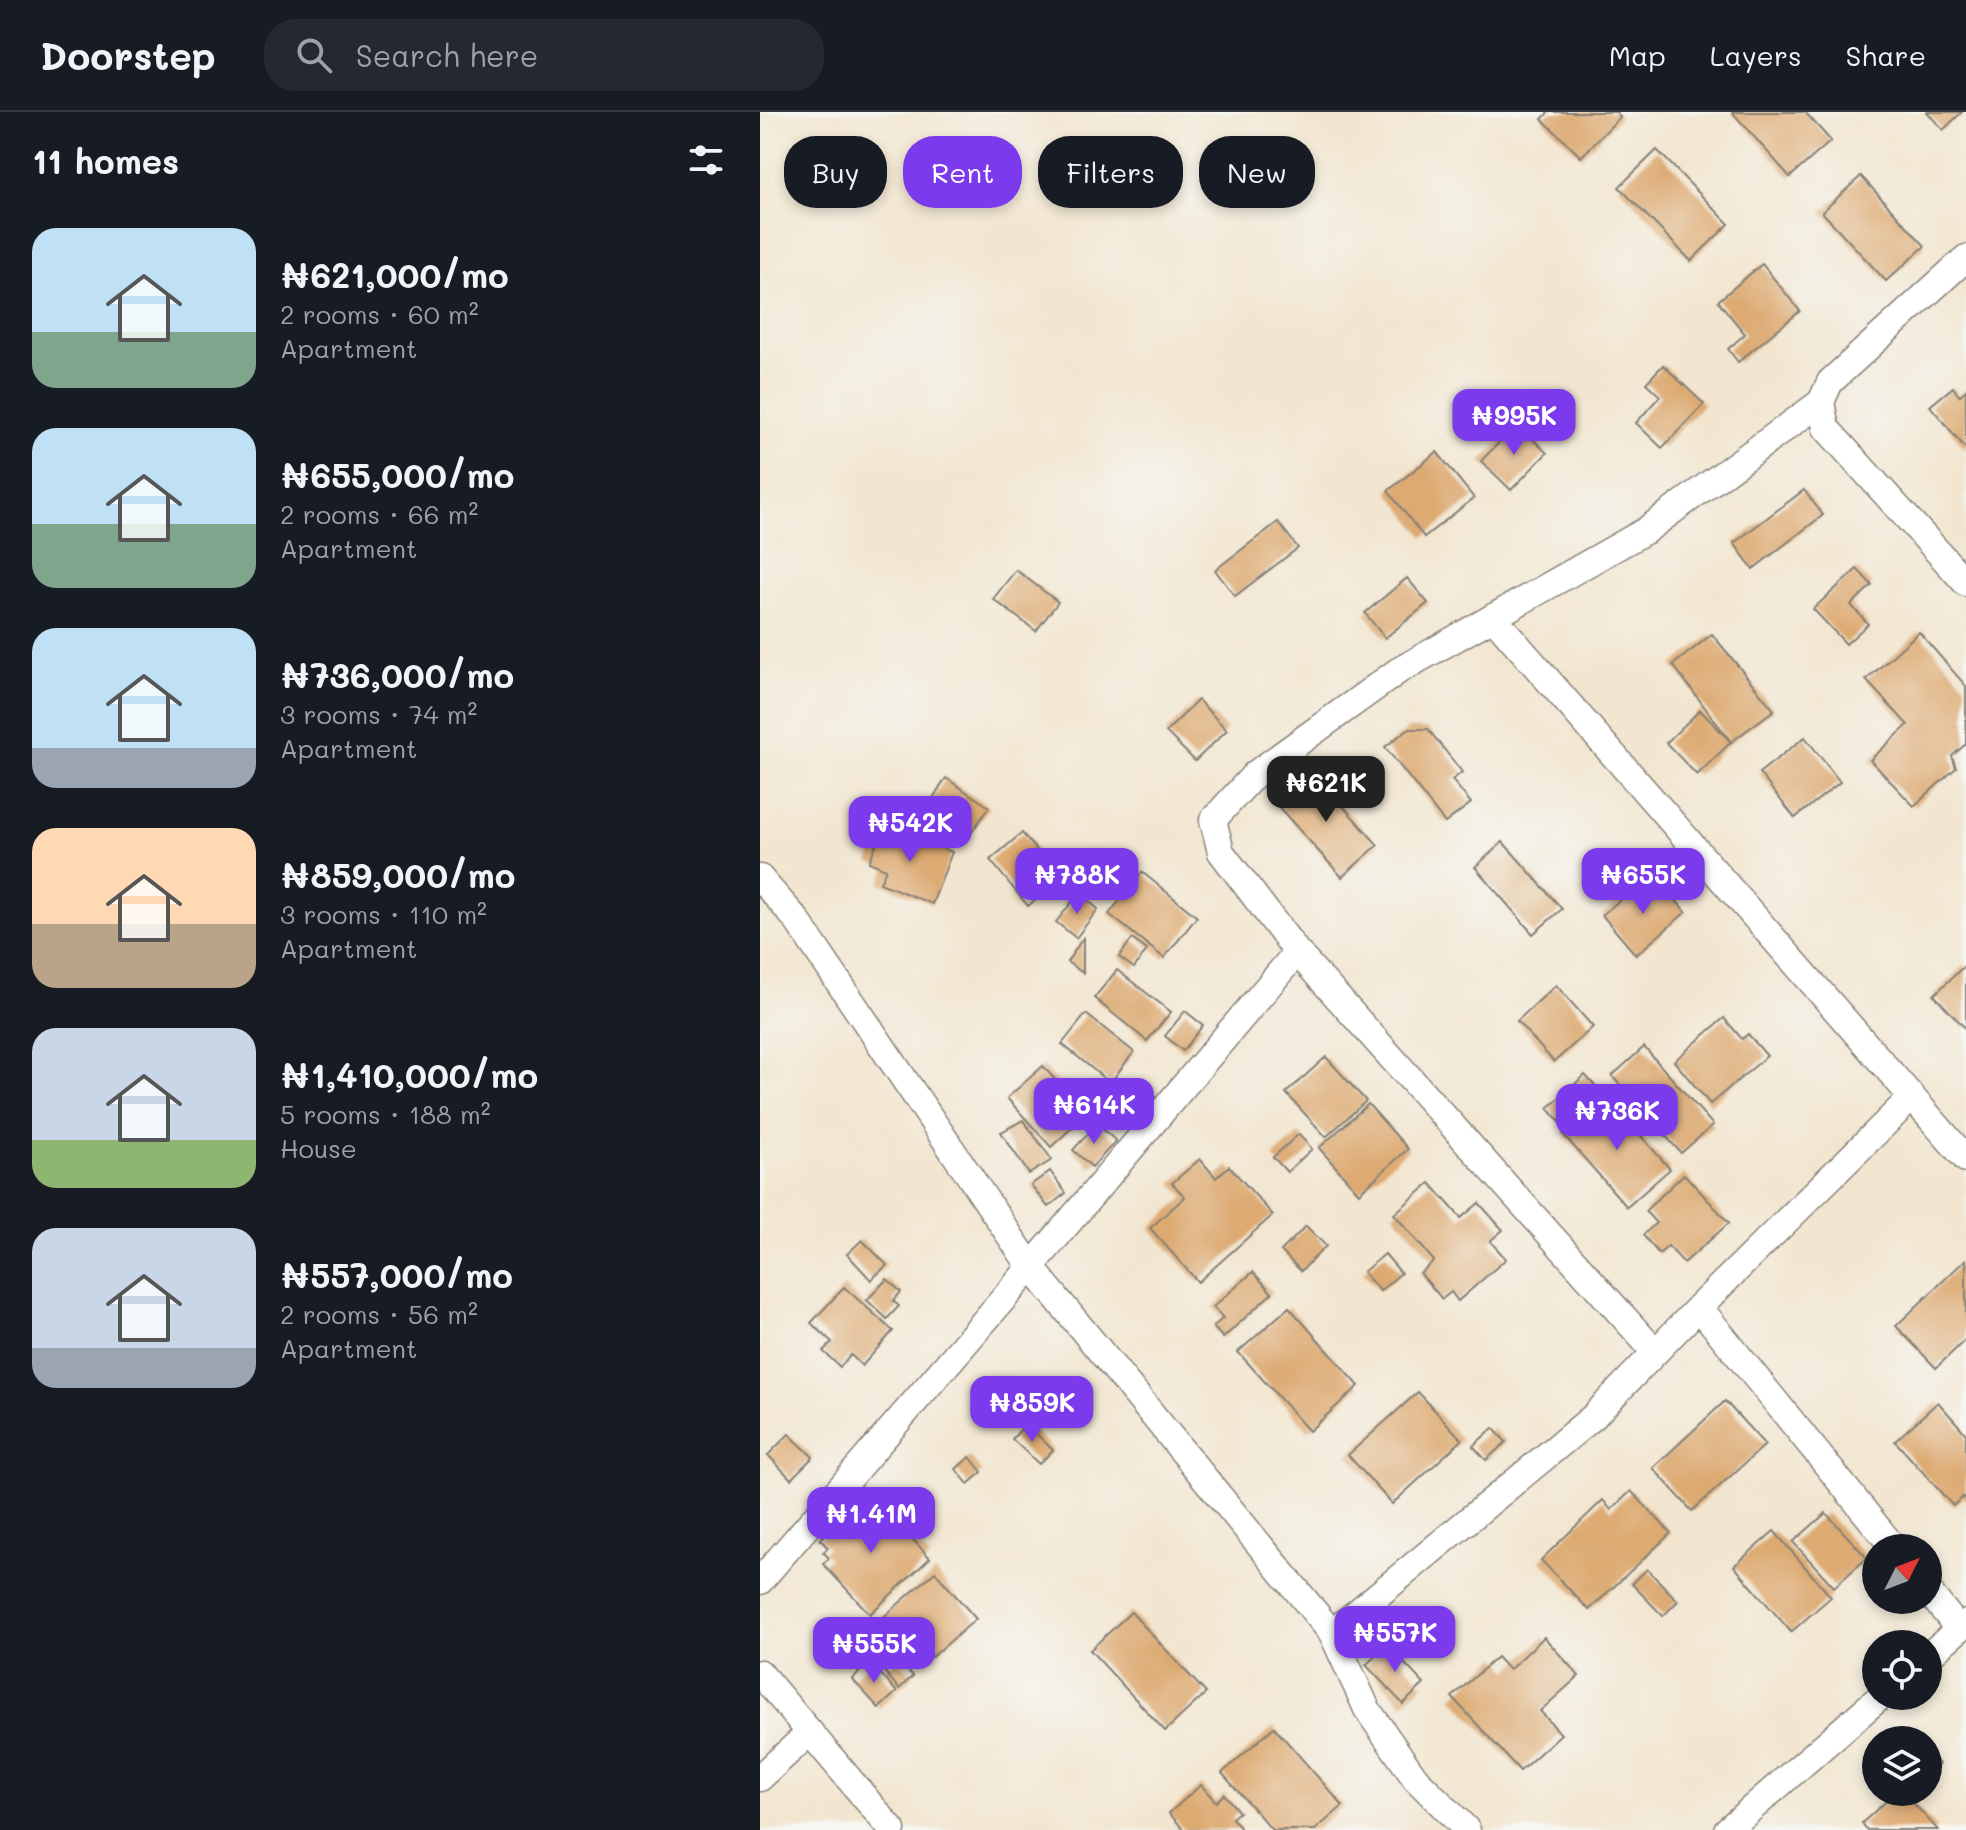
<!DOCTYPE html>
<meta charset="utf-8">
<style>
body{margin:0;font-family:Mali,sans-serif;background:#242831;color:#f1f3f6;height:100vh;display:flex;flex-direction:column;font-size:30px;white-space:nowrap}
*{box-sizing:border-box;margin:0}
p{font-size:26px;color:#9ea1a6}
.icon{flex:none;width:44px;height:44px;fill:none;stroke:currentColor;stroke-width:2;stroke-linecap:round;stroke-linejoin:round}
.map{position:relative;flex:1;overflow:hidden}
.drawer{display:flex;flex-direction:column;background:#171b24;width:760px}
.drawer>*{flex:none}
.top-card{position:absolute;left:24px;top:24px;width:760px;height:72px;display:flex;gap:16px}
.needle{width:52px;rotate:48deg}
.fabs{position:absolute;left:1102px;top:1422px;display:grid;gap:16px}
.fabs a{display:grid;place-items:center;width:80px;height:80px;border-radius:50%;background:#171b24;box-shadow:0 4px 12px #0003;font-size:40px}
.price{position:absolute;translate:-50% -68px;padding:0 18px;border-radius:16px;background:#7c3aed;color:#fff;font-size:26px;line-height:52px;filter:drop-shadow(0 2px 4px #0008)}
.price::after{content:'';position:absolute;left:50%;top:48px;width:24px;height:18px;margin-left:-12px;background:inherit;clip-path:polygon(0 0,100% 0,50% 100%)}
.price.active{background:#222;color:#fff}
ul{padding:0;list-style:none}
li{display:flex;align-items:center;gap:24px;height:200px;padding:0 32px}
li span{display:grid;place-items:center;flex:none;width:224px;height:160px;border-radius:24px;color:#555}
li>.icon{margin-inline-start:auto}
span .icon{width:96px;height:96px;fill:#fffc;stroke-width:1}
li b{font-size:34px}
h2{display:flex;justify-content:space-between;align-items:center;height:96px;padding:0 32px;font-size:34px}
.tag{padding:0 28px;border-radius:32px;background:#171b24;box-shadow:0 4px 12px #0003;font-size:28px;line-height:72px}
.tag.active{background:#7c3aed;color:#fff}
header{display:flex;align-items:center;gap:48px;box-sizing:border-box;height:112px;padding:0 40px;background:#171b24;border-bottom:2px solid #363941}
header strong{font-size:38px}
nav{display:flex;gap:44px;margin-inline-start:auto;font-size:28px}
.search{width:560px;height:72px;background:#242831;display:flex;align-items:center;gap:20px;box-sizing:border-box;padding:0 28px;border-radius:32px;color:#9ea1a6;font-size:30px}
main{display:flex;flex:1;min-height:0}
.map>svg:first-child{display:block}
.building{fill:#ddaa72}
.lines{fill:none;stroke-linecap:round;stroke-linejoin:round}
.minor-casing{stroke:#878176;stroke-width:29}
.minor{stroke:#fff;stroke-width:26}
</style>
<header>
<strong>Doorstep</strong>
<div class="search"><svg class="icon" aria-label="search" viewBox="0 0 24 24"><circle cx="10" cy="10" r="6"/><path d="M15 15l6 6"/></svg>Search here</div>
<nav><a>Map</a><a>Layers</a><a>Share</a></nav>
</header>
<main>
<section class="drawer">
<h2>11 homes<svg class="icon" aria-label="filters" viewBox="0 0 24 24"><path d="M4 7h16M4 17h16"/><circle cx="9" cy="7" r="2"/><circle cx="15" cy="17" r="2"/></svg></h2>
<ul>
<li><span style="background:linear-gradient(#bfe0f5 65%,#7fa58c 0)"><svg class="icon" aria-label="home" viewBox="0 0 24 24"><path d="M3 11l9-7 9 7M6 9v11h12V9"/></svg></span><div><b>₦621,000/mo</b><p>2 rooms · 60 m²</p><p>Apartment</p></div></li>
<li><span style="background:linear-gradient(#bfe0f5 60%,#7fa58c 0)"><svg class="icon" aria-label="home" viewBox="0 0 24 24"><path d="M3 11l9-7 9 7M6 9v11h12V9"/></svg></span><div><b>₦655,000/mo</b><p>2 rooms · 66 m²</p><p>Apartment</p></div></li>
<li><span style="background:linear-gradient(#bfe0f5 75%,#9aa5b1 0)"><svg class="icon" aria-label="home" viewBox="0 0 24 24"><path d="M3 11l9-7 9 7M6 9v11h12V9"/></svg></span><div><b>₦736,000/mo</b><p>3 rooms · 74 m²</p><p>Apartment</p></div></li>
<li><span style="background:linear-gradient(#ffd9b3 60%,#b9a48a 0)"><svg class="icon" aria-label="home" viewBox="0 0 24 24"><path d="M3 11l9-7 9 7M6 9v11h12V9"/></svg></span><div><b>₦859,000/mo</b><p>3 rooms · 110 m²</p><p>Apartment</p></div></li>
<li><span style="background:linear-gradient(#c9d6e8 70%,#8fb573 0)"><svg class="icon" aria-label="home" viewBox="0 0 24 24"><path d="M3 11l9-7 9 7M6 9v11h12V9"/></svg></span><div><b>₦1,410,000/mo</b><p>5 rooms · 188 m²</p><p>House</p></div></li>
<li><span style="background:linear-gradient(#c9d6e8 75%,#9aa5b1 0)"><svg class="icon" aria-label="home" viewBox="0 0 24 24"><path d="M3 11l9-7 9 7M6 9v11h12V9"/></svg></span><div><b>₦557,000/mo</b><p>2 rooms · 56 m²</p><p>Apartment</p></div></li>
</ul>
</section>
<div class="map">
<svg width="1206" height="1718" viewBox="0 0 1206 1718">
<rect width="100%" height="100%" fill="#f6f6f2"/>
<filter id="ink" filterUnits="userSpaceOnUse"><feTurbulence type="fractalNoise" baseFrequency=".0125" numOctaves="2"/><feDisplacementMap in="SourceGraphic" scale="16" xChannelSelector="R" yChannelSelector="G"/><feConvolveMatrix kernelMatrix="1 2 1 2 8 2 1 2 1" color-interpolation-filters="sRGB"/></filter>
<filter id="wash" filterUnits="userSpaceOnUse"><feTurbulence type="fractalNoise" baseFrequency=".006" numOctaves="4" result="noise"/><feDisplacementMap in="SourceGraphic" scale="32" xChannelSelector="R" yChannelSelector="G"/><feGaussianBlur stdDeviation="1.8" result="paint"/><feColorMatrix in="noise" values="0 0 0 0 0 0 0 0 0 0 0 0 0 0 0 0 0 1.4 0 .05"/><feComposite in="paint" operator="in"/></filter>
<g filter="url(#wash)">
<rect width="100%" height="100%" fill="#f2e6d0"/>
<g id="blocks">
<g class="building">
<polygon points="789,0 856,0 860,5 821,45 782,7"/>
<polygon points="972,0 1045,0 1071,29 1030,65"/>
<polygon points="1167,0 1202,0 1183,18"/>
<polygon points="897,38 969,112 931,149 859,75"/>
<polygon points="1101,64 1165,134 1126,169 1062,100"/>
<polygon points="1002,152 1040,199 978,250 968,237 985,222 958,189"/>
<polygon points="903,253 944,292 902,336 876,311 900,284 886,271"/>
<polygon points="1193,275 1199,284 1206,278 1206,337 1170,294"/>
<polygon points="757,312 787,341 751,378 721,349"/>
<polygon points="677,340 714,386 664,425 628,379"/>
<polygon points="1044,378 1063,403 993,457 974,431"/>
<polygon points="518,410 538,436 475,484 455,458"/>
<polygon points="1097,457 1112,473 1091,493 1108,512 1086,532 1053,497"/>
<polygon points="256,458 298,490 276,519 233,487"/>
<polygon points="647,466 668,491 625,526 605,501"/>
<polygon points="1159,520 1206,574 1206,632 1192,644 1196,656 1154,694 1110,648 1148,613 1106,568"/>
<polygon points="952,522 1014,598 971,630 913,553"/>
<polygon points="438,588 467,618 435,649 406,620"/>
<polygon points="940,598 971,630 937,663 906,631"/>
<polygon points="648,617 668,617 702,660 692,668 711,691 685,711 625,635"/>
<polygon points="1045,625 1080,670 1035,706 999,661"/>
<polygon points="551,659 618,733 582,765 515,691"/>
<polygon points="186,666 229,695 209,724 167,695"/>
<polygon points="124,713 192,740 172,792 120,771 126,757 109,750"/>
<polygon points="262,721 301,766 268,794 230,748"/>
<polygon points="743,730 802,797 773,822 715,755"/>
<polygon points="382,760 437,805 404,846 349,802"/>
<polygon points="885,767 899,784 907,778 926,800 876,843 842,803"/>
<polygon points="319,781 338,797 316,826 296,810"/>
<polygon points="323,826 323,861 307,850"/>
<polygon points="372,827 387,838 374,856 359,845"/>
<polygon points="1206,852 1206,917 1174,883"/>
<polygon points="357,858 411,900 387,929 334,886"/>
<polygon points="796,873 833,915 794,950 757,909"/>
<polygon points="425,899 443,913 423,939 405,924"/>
<polygon points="326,902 374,940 350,971 302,932"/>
<polygon points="964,906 982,927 988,922 1007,944 950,992 914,949"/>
<polygon points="884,935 953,1013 921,1041 852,964"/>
<polygon points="566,945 606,989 566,1025 526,981"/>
<polygon points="283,954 326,1003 291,1035 247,986"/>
<polygon points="825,963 843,982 805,1016 788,996"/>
<polygon points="847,985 910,1057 867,1095 803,1022"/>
<polygon points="608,992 648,1037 599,1081 559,1036"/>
<polygon points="263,1008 292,1048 269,1062 241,1020"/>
<polygon points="337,1012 356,1029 332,1055 313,1038"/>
<polygon points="539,1022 552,1037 527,1060 513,1045"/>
<polygon points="440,1047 456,1066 469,1054 513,1103 438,1170 390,1116 425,1085 412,1071"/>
<polygon points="290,1059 306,1081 288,1095 271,1073"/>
<polygon points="924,1062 969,1111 924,1151 908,1134 899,1142 883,1123 896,1111 885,1099"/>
<polygon points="670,1071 701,1106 719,1091 743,1118 730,1129 746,1147 698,1189 691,1180 682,1187 660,1161 674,1149 634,1102"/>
<polygon points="546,1114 566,1134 541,1159 521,1139"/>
<polygon points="102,1128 127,1153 111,1168 87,1142"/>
<polygon points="625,1142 641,1161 620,1179 603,1160"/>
<polygon points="1206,1147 1206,1227 1176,1256 1136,1214"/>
<polygon points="493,1160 512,1181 463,1226 453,1215 463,1206 453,1195"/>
<polygon points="127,1167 141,1180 133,1189 139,1194 127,1207 107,1188"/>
<polygon points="84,1175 133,1219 102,1254 91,1243 80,1255 63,1239 72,1230 51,1211"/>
<polygon points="529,1195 599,1274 549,1319 478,1240"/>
<polygon points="658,1280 702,1328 632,1392 588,1343"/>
<polygon points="965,1289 1005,1333 932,1399 893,1356"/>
<polygon points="1178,1290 1206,1322 1206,1389 1203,1385 1193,1394 1135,1329"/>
<polygon points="266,1312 293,1338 279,1352 252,1327"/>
<polygon points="733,1316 746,1330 726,1348 713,1334"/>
<polygon points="29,1322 53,1345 31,1367 8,1343"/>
<polygon points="210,1345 222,1360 208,1372 196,1357"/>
<polygon points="871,1379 911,1421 829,1498 781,1448 843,1388 851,1398"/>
<polygon points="99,1391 111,1402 121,1393 170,1446 110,1502 63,1452 69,1446 63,1440 68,1436 60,1427"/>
<polygon points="1066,1401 1107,1446 1074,1475 1033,1430"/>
<polygon points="1014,1419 1071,1485 1031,1520 974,1454"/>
<polygon points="887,1457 918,1489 903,1504 872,1472"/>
<polygon points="175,1460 216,1507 172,1545 162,1533 151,1543 120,1508"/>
<polygon points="371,1500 446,1581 405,1619 330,1538"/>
<polygon points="784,1525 819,1564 780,1599 801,1622 760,1659 692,1585 737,1545 749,1558"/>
<polygon points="627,1533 664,1572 643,1592 606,1553"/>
<polygon points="138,1547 153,1564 139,1577 124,1559"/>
<polygon points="110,1550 137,1580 119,1596 92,1567"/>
<polygon points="514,1615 583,1694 555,1718 512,1718 462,1661"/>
<polygon points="1168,1640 1179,1652 1168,1663"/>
<polygon points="441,1673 456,1690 464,1682 479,1700 472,1706 482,1718 424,1718 409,1701"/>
<polygon points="1136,1680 1143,1680 1178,1718 1107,1718 1102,1711"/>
</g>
</g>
</g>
<g filter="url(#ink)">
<use href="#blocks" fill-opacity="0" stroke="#878176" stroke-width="2"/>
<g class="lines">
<g class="minor-casing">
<g id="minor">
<polyline points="1206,146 1070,270 1061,290 1066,316 1206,471"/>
<polyline points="733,505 1206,1047"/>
<polyline points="0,766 36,807 271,1155 572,1521 607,1597 655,1666 707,1718"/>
<polyline points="939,1195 1134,1436"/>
<polyline points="895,1240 537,840 461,740 453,708 495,662 638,559 885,419 1061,290"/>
<polyline points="0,1469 271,1155 537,840"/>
<polyline points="1168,1479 1199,1517"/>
<polyline points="572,1521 833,1305 939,1195 1152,985"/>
<polyline points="1168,1544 1206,1511"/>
<polyline points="0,1561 132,1718"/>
<polyline points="0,1666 50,1620"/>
<polyline points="967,1718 1121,1584"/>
</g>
</g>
<use href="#minor" class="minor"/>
</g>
</g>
</svg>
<div class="fabs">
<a><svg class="needle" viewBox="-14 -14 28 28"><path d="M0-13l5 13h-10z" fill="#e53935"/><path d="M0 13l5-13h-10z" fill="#9ea1a6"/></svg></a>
<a><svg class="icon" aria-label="locate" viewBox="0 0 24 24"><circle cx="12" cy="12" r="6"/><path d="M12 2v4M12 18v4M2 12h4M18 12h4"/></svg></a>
<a><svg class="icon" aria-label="layers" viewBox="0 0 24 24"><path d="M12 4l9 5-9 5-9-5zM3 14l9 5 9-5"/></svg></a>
</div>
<b class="price" style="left:754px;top:345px">₦995K</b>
<b class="price active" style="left:566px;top:712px">₦621K</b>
<b class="price" style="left:150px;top:752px">₦542K</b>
<b class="price" style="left:317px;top:804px">₦788K</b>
<b class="price" style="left:883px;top:804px">₦655K</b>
<b class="price" style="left:334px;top:1034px">₦614K</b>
<b class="price" style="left:857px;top:1040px">₦736K</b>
<b class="price" style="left:272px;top:1332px">₦859K</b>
<b class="price" style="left:111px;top:1443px">₦1.41M</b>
<b class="price" style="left:635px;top:1562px">₦557K</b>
<b class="price" style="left:114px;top:1573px">₦555K</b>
<div class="top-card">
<a class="tag">Buy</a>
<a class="tag active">Rent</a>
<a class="tag">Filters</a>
<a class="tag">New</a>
</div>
</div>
</main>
